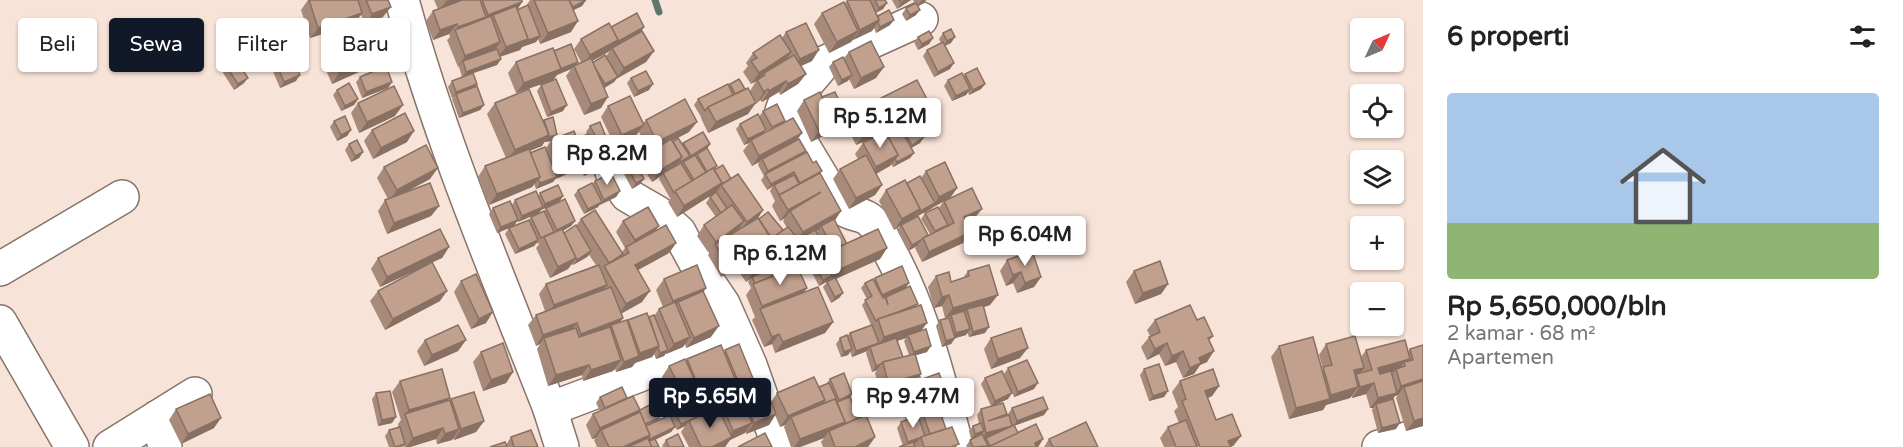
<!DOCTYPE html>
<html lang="id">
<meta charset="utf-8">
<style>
body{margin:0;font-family:"Varela Round",sans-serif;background:#f2f2f2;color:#222;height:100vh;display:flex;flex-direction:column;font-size:22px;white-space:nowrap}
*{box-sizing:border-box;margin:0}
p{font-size:20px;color:#767676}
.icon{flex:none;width:33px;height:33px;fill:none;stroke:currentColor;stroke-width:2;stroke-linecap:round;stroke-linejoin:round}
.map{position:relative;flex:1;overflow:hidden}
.drawer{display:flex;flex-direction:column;background:#fff;width:480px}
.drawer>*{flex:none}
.top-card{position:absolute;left:18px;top:18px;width:570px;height:54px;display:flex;gap:12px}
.needle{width:39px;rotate:46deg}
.buttons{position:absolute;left:1350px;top:18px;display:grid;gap:12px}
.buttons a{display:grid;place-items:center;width:54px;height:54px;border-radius:6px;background:#fff;box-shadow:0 2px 4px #0004;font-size:30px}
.price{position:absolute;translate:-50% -51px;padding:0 14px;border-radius:6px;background:#fff;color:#222;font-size:20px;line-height:39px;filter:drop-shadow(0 2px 3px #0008)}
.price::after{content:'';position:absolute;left:50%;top:36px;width:18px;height:14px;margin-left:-9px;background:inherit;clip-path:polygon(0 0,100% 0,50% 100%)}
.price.on{background:#111827;color:#fff}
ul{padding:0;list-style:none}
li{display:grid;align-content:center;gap:12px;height:318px;padding:0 24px}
li span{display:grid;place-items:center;height:186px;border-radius:6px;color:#555}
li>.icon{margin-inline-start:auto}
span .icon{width:108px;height:108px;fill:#fffc;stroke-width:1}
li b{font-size:26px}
h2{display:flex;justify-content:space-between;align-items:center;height:72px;padding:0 24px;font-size:26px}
.pill{padding:0 21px;border-radius:6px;background:#fff;box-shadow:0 2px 4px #0004;font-size:21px;line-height:54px}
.pill.on{background:#111827;color:#fff}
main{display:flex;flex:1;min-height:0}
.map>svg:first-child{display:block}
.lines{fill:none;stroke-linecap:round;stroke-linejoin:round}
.stream{stroke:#5d776d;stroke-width:7}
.minor-casing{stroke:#86746b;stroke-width:36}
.minor{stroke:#fff;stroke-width:33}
.wall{fill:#a78a7a;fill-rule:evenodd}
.shaded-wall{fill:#887063}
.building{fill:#c2a08e;stroke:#887063;stroke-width:1.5}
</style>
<main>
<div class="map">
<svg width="1423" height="447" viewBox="0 0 1423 447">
<rect width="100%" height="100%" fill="#f7e3d8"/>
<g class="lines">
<polyline class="stream" points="655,0 659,12"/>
<g class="minor-casing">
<g id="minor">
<path d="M402,0c38,140 95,274 148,409l12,38"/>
<path d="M921,19l-97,44 -17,20 -22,20 -3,8 57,95c13,11 23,6 32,15 9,9 14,21 19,31 33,61 49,129 67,195"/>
<polyline points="612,172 627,195 658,213 679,232 698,267 723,304 750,365 779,447"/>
<polyline points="0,269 122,197"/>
<polyline points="0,322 72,447"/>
<polyline points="550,409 708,349 738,340"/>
<polyline points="158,417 165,447"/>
<polyline points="110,447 195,394"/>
<polyline points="1379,447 1423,434"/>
</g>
</g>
<use href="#minor" class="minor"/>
</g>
<g class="wall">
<polygon points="308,0 388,0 383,17 365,25 361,15 354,24 310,38 301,10"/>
<polygon points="434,0 522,0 522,2 517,10 526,6 530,0 586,0 582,6 574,10 571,32 540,44 538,39 536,42 522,47 520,50 500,57 501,59 497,65 473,73 475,87 484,105 480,110 459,118 452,99 454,97 452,98 448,87 452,81 462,77 459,67 459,66 458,67 447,40 450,37 449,34 433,40 426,21 433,11 438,9"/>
<polygon points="848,0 885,0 887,3 883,9 876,13 878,16 890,25 876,33 874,28 872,31 853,40 851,42 829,53 814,24 822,13 844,4"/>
<polygon points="892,0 911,0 897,9"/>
<polygon points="913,0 926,0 924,3 918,6 916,15 906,21 902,14 906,8 915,4"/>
<path d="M611,27h33l-3,4 13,20 -8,11 -30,17 -2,3 -10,6 -3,20 -17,7 -18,-39 5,-7 -14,6 -4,5 -37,13 -8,-20 8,-11 38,-11 22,13 5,-2 -7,-13 7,-10zM610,51l-4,5 -13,6 -1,-1z"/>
<polygon points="786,32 812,61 801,66 806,74 798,84 780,95 779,92 762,102 760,100 757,103 751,93 748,114 708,133 701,118 701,117 694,105 698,99 729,85 730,84 750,91 756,81 751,84 743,72 748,66 746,63 753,53 782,38"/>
<polygon points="943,33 951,43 945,45 950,69 934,77 923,56 927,50 941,43 939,39"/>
<polygon points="918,37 933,38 929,44 918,50 914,42"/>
<polygon points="328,49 370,67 332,84 321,59"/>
<polygon points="849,52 876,78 854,89 849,79 838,86 829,67 833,62 844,58"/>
<polygon points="272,54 296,81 280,88 268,60"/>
<polygon points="222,60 244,83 234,90 218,65"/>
<polygon points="965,74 985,84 981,89 969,95 968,92 966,95 952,101 944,86 948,80 963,77"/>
<polygon points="360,77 392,82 388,88 362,98 356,82"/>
<polygon points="631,78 649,90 634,97 627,83"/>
<path d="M917,80l7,38 -8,4 8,15 -4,6 -9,5 3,5 -4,5 -17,9 -2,-3 -15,10 6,11 -7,10 -26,14 -16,-30 7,-10 18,-10 -3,-5 8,-11 15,-8 -22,10 -11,-22 -1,2 -16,7 -1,2 -16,8 -14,-31 7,-11 18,-3 26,22 5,-7zM900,124l3,4 -2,2 -14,5 -2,-3z"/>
<polygon points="541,85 563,111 547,117 537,91"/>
<polygon points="337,90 358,99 354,105 341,111 333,95"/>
<polygon points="358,103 395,116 359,133 351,113"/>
<path d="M495,103l48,18 1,-1 13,15 -3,4h23l10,-5 -1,-2 4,-6 11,14 -8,4 9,20 -4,5 -14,7 -5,-9 -1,2 -22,9 -3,4 -17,7 -2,-5 -2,3 -43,18 -11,-28 7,-11 21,-8 -19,-44zM551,141l-5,7 -16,5 -1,-2 13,-5 2,-4z"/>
<path d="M608,106l35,17 3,-3 43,12 -17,9 10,3 1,-1 27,1 -3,5 10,17 -3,4 17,9 32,31 -5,8 1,1 23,12 5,-3 -4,-7 2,-3 -5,3 -8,-15 3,-5 -5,-10 2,-4 -5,3 -6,-10 3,-4 -6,-11 1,-3 -7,4 -9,-15 6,-8 -5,2 -8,-16 4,-5 26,6 -2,3 3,-2 -8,-14 4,-6 22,10 -1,1 18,11 -6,8 8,13 9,9 7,11 15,47 12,23 40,4 -7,11 -45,20 8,14 -4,5 -8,5 -8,-16 5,-6 -9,5 -10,-19 2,-2 -3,2 -10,-18 -4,6 -18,13 -4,-5 -18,13 21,-1 32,13 -4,4 30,30 -8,11 -50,20 -3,-9 -8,3 -12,-27 3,-3 -9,-22 5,-7 -3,-6 3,-4 -5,4 -9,-13 3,-5 -19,13 -13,-22 3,-5 -3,2 -11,-16 7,-11 12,-8 -10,-14 4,-6 3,-3 -36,23 -9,-15 3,-4h-1l-11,-19 2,-3 -9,6 -12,-19 9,-11 -1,-2 -2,4 -8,4 -7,-13 4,-6 6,-3 -2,-4 -3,3 -21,11 -14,-29zM819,230l-2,2 12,20 -6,7 -1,-1h2l-8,-26z"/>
<polygon points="334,121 351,130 347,136 337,141 330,127"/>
<polygon points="372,130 407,142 373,159 364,141"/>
<polygon points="349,144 363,152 359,158 351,162 345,150"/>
<polygon points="627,166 640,184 632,189 623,172"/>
<polygon points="384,167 430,179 404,193 439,206 431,216 387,234 378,211 385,200 388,199 377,178"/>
<path d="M926,171l31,17 -7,10 24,21 -7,4 -4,20 -41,19 -7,-14 2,-2 -9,5 -11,-21 3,-4 -6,4 -15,-29 7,-11 35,-12zM943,202l-4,6 -14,5 -4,6 9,15 -2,1 -10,-19z"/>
<polygon points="595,181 620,191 616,197 599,205 598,207 584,214 574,195 578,190 592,184"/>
<polygon points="540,193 563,196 559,202 541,210 539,213 518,222 512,205 515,200 538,196"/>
<polygon points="493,208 514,226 497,233 489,214"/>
<polygon points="546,208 575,221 571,226 563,231 564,233 576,226 581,219 622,252 625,248 616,232 623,221 655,231 676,243 669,253 638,270 642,302 621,314 623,318 620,322 627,321 628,320 654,316 659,309 663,307 656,290 664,279 706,288 703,292 711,337 686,348 685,344 683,347 666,354 666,353 664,356 656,359 654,354 652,357 635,363 632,367 616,372 615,369 613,371 583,381 582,375 548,386 537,349 540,344 536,346 528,325 536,315 545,311 539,294 546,284 596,265 589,255 587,257 573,265 572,264 568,269 550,278 536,248 540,243 538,244 537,243 534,246 515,254 505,234 509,228 529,220 531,217 544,211"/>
<polygon points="449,247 442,258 432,262 440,301 385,330 370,301 378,291 419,269 380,287 371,269 378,258"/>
<polygon points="1007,260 1041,277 1034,287 1017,293 1013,283 1006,286 1000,271"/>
<polygon points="968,271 990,305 984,307 985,333 969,337 967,332 966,335 955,338 951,344 942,347 936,326 940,320 949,317 945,318 942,306 934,308 928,287 936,276 951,282 963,278"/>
<polygon points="1134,271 1168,284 1161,294 1135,304 1126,282"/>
<path d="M875,278l31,10 10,19 11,45 -11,3v27l32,15 -7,10 -23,9 1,4 4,-6 23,15 11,18h-58l4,-1 -6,-18 4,-6 5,-2 -9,-23 6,-9 -22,6 -6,-21 2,-3 -5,2 -6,-19 1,-2 -15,6 -2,-6 -2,4 -7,2 -5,-13 4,-6 7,-2 3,-3 21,-8 -9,-20 5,-6 -6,-11 4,-5 8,-3zM906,338l-2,3 5,14 -6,2 -6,-16z"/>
<polygon points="461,281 486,323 471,329 454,292"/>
<polygon points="1155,320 1197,320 1213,336 1209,341 1207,362 1200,365 1194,374 1183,378 1176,362 1165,366 1159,354 1147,360 1141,347 1150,336 1147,330"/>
<polygon points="991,338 1020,358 991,369 984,349"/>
<polygon points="425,340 466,340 458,351 424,366 417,351"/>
<polygon points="1326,344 1361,357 1366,350 1408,352 1410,349 1423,345 1423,426 1406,431 1396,398 1398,395 1395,396 1392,399 1396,429 1378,433 1372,410 1373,408 1370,408 1366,394 1352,398 1352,396 1350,398 1326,405 1323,410 1289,419 1271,357 1279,346 1322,370 1323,369 1319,355"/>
<polygon points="725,350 754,381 746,391 732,397 732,395 730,397 699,409 702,414 718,409 722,404 741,396 742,394 771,402 777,393 819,387 826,384 830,379 850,397 858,418 875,437 868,447 823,447 821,442 824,438 800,447 791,447 784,427 785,425 780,427 775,415 769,425 746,434 746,432 730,440 725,447 689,447 681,432 685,426 677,430 675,427 671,432 655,440 659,447 597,447 594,440 596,438 592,439 586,425 593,414 600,411 596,403 600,397 627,398 640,410 659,418 658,420 670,415 668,412 669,411 668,411 662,399 668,390 662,377 669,366 686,361 687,359 724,352"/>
<polygon points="481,352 513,372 506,383 483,391 473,362"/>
<polygon points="1008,368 1034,389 1014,397 1004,374"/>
<polygon points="1144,369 1168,391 1164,397 1149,401 1140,375"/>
<polygon points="985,378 1008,399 993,406 1005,416 1008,415 1008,414 1012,408 1048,409 1044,415 1014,426 1018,433 1043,439 1038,447 967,447 966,446 971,439 969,431 973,426 979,424 977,415 981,409 991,406 981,384"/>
<polygon points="400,381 450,401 451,399 484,421 476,432 454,440 453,438 452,440 437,444 436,439 410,447 405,447 404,446 403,447 389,447 385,436 389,430 398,427 398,424 401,420 392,392"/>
<polygon points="1180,381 1219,386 1212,396 1208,398 1216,420 1241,436 1233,446 1164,447 1160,438 1168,427 1179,423 1174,411 1178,407 1172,392"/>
<polygon points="376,393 392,423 378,426 372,399"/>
<polygon points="176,409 214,428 181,444 169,420"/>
<polygon points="511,437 538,447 490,447 506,445"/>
<polygon points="1049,439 1098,447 1044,447"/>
<polygon points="666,440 684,447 663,447 662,446"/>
</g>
<g class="shaded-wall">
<polygon points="450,0 471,0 439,12 446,1"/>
<polygon points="586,0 582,6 569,12 573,7"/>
<polygon points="907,0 911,0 897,9 901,3"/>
<polygon points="923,0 926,0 924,3 917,7 921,1"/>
<polygon points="522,2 515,13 493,15 488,23 480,26 488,15"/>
<polygon points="887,3 883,9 875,13 879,8"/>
<polygon points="391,7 383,17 365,25 372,14"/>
<polygon points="920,10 916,15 906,21 910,15"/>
<polygon points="362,13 354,24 310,38 318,28"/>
<polygon points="486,17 479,27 455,31 458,27"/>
<polygon points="879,20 872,31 853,40 860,30"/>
<polygon points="894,20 890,25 876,33 880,27"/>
<polygon points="578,21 571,32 540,44 548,33"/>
<polygon points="457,24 449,34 433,40 440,30"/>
<polygon points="644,27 640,33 612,48 610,51 583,66 590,55 618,40"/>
<polygon points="858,31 851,42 829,53 837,42"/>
<polygon points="540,36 536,42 522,47 520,50 498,57 506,47 528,39"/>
<polygon points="955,37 951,43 943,47 947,41"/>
<polygon points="933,38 929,44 918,50 922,44"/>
<polygon points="500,42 493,53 463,61 459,66 458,67 465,56"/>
<polygon points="819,50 812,61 792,70 800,59"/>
<polygon points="654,51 646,62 616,79 624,68"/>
<polygon points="791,52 784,63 764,73 760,79 751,84 759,73"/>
<polygon points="378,56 370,67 332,84 339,73"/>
<polygon points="501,59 497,65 462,77 466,72"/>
<polygon points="578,62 574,67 574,66 571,69 557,75 553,80 516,93 524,83"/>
<polygon points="954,63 950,69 934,77 938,72"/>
<polygon points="884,67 876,78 854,89 861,78"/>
<polygon points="806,74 798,84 780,95 788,84"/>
<polygon points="300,75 296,81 280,88 284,82"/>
<polygon points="852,75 848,81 838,86 842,80"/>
<polygon points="618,77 614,82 601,90 605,84"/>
<polygon points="248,78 244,83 234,90 238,84"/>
<polygon points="786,81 779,92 762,102 769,91"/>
<polygon points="392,82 388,88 362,98 366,92"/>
<polygon points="477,84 473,90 456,94 452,98 456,92"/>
<polygon points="653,84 649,90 634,97 638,91"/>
<polygon points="985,84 981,89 969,95 973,90"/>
<polygon points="768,89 760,100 757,103 764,92"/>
<polygon points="970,89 966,95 952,101 956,96"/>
<polygon points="608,97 601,108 584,115 591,104"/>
<polygon points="358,99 354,105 341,111 345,106"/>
<polygon points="756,103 748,114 708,133 716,122"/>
<polygon points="403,105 395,116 359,133 367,122"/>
<polygon points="484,105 480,110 459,118 463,113"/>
<polygon points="567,105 563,111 547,117 551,112"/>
<polygon points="931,107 924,118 903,129 911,118"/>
<polygon points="907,114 900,125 856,145 864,135"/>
<polygon points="848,119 844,125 828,132 827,134 811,142 819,131 834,124"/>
<polygon points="697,122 689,132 650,152 657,142"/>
<polygon points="644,125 636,135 615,146 622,135"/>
<polygon points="351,130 347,136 337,141 341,135"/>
<polygon points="766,130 762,136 751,140 749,143 744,145 748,139"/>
<polygon points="414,131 407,142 373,159 381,148"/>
<polygon points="802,133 794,144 762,159 759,162 752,166 759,156"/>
<polygon points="549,135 542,146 507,160 515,150"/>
<polygon points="557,135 553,141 544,142 548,137"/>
<polygon points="605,135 601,140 593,145 597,139"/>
<polygon points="924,137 920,143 908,150 912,145"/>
<polygon points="710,144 706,150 697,154 695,156 687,161 691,156"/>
<polygon points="650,149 646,154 638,158 642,152"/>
<polygon points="806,151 802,157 765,174 768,171"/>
<polygon points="363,152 359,158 351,162 355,156"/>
<polygon points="914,153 910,158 893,167 897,162"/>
<polygon points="898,155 890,166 869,178 876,167"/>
<polygon points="682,157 675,168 663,173 661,176 652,182 659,171"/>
<polygon points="585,159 578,169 556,179 563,168"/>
<polygon points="602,164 598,169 584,176 588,170"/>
<polygon points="438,168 430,179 389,201 397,190"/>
<polygon points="794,172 790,177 774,185 767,190 771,184"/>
<polygon points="540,177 532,187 489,205 497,194"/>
<polygon points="557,177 553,182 536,189 540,183"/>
<polygon points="644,179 640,184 632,189 636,183"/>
<polygon points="722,183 718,190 715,193 677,217 684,206"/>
<polygon points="882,185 875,195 849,209 856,198"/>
<polygon points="957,188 950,198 933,207 931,209 915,217 919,212 934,204 939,197"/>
<polygon points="620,191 616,197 600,205 604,200"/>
<polygon points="821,192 790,211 785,218 780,221 788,210"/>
<polygon points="563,196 559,202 541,210 539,213 518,222 522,216 543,207 545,204"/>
<polygon points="602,202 598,207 584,214 588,209"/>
<polygon points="439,206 431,216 387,234 394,223"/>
<polygon points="920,209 913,219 901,225 894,230 902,219"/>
<polygon points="982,209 974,219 956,228 964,217"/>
<polygon points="763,210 756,221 739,233 747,222"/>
<polygon points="841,211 834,222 821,226 819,230 800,241 799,239 795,243 803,232"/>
<polygon points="518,220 514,226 497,233 501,227"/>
<polygon points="575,221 571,226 553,236 557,230"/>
<polygon points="744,221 737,231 715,244 708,252 716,242"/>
<polygon points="659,226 651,237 627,251 635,240"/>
<polygon points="971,232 963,243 922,262 929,252"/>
<polygon points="770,237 762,247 745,258 740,264 721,277 729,266 762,241"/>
<polygon points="538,240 534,246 515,254 519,249"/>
<polygon points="921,240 917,246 908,251 912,245"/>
<polygon points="676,243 669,253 627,276 635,265"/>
<polygon points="802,244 794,255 776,268 783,257"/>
<polygon points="449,247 442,258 380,287 387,277"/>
<polygon points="887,248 880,259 829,282 836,271"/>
<polygon points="591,251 587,257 573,265 577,260"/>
<polygon points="779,252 772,263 746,282 754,271"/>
<polygon points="828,252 824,258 814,263 813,262 811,265 808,267 812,261"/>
<polygon points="576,258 568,269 550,278 558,267"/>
<polygon points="1021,272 1013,283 1006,286 1013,275"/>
<polygon points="832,276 828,281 819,286 823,280"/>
<polygon points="1041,277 1034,287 1017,293 1025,283"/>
<polygon points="909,283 905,289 878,301 882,295"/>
<polygon points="1168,284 1161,294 1135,304 1143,293"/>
<polygon points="607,285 599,296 547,315 554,305"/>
<polygon points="706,288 699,299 678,302 673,309 665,312 673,301"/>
<polygon points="807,288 799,299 760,309 762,306"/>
<polygon points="447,291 440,301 385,330 393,319"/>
<polygon points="650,291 642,302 618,315 626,304"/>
<polygon points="843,293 839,298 831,303 835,297"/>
<polygon points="949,295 942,306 934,308 942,297"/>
<polygon points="998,295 990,305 967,312 967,309 964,313 951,315 949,317 945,318 953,308"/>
<polygon points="493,312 486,323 471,329 479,319"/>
<polygon points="623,318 615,329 611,325 606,332 574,344 581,334"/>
<polygon points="833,322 825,333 775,353 783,342"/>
<polygon points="577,323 569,333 544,338 540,344 536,346 543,335"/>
<polygon points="927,323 919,334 908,335 906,338 876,348 884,337"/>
<polygon points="719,326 711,337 686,348 694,338"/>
<polygon points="989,327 985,333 969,337 973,332"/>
<polygon points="970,329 966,335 952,339 956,333"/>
<polygon points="779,334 772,344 764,347 772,337"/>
<polygon points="690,337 683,347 666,354 674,344"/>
<polygon points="955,338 951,344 942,347 946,341"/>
<polygon points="466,340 458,351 424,366 432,355"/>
<polygon points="879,343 875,349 870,347 867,351 852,357 856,351"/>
<polygon points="1167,343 1159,354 1147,360 1155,349"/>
<polygon points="659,346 652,357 635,363 632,367 616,372 624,362 637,357 640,353"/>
<polygon points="931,346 927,352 910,357 914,352"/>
<polygon points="1028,348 1020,358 991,369 998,359"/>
<polygon points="852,349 848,355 841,357 844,352"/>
<polygon points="668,350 664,356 656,359 660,353"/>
<polygon points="1183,351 1176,362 1165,366 1172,356"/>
<polygon points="1214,351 1207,362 1200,365 1194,374 1183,378 1190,368 1199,358"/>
<polygon points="1410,359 1405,366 1404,362 1398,371 1396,369 1394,372 1370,378 1378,368"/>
<polygon points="621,360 613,371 583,381 591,370"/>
<polygon points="881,364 877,370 872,372 876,366"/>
<polygon points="589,365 582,375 548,386 556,375"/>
<polygon points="1364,368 1357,377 1356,374 1353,379 1354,370"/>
<polygon points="513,372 506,383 483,391 491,380"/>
<polygon points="921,374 913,385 904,386 903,388 881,394 888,383"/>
<polygon points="1423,379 1423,388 1404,387 1398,395 1395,396 1390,403 1376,404 1373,408 1370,408 1378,398 1396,393 1401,386"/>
<polygon points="754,381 746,391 732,397 740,386"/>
<polygon points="1038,383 1034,389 1014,397 1018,392"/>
<polygon points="1374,383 1366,394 1352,398 1360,387"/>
<polygon points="738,386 730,397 697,410 704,400"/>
<polygon points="1219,386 1212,396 1198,402 1205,391"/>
<polygon points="1358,387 1350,398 1326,405 1323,410 1289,419 1296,408 1328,399 1331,395"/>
<polygon points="699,390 691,401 672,406 668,411 675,401"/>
<polygon points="1168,391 1164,397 1149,401 1153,396"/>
<polygon points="1012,393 1008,399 991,406 995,401"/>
<polygon points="852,394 848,399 835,405 839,400"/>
<polygon points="948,397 941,407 906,420 914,410"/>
<polygon points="450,398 443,409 405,415 409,410"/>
<polygon points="825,400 818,411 791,417 785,425 780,427 788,416"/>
<polygon points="1048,409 1044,415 1013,426 1017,421"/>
<polygon points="640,410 632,421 601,430 596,438 592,439 600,428"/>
<polygon points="776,414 769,425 746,434 754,423"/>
<polygon points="396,417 392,423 378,426 382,420"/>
<polygon points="221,418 214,428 181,444 188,434"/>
<polygon points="1423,418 1423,426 1406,431 1414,421"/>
<polygon points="484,421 476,432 454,440 461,429"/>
<polygon points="689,421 685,426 677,430 681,424"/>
<polygon points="845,422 837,433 829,431 824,438 800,447 794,447 800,439"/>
<polygon points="752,423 745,433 730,440 725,447 712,447 727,440 733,431"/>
<polygon points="1400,423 1396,429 1378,433 1382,428"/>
<polygon points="1012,426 1008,431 982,439 986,433"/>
<polygon points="675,427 671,432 646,444 650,439"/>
<polygon points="443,428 436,439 410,447 406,447 413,438"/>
<polygon points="459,429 452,440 437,444 445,434"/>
<polygon points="984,431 980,437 971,439 975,434"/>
<polygon points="650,435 642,445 639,447 623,447"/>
<polygon points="1241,436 1233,446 1224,447 1228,441"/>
<polygon points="875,437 868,447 855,447"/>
<polygon points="920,438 916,443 905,447 908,442"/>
<polygon points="1043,439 1038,447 1032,447 1035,443"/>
</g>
<g class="building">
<polygon points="309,0 358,0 362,13 318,28"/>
<polygon points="366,0 388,0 391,7 372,14"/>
<polygon points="462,0 480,0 486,17 458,27 457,24 440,30 433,11"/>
<polygon points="482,0 522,0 522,2 488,15"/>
<polygon points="534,0 569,0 578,21 548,33"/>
<polygon points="569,0 586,0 573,7"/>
<polygon points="848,0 870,0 879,20 860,30 847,1"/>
<polygon points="875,0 885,0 887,3 879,8"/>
<polygon points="899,0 907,0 901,3"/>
<polygon points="844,2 858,31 837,42 822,13"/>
<polygon points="916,3 920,10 910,15 906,8"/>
<polygon points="528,5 540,36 526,41 528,39 517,10"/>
<polygon points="516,6 528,39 506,47 493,15"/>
<polygon points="889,10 894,20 880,27 878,23 879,20 878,16"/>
<polygon points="637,13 644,27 617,42 618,40 611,27"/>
<polygon points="491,16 500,42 465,56 455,30"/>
<polygon points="609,23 618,40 590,55 581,39"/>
<polygon points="806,23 819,50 800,59 786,32"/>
<polygon points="951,29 955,37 947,41 943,33"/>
<polygon points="642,31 654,51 624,68 612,48"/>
<polygon points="929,31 933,38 922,44 918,37"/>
<polygon points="367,32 378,56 339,73 328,49"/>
<polygon points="780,35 791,52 759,73 751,61 757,58 753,53"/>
<polygon points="871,41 884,67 861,78 849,52"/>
<polygon points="943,42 954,63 938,72 927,50"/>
<polygon points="571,44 578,62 560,69 561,69 554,51"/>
<polygon points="288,48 300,75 284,82 272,54"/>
<polygon points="553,48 561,69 524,83 516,62"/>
<polygon points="497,49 501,59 466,72 463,61"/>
<polygon points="232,53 248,78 238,84 222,60"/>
<polygon points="605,55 618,77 605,84 592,63"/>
<polygon points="794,55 806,74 788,84 786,81 769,91 768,89 764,92 757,80 765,75 764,73"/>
<polygon points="843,57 852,75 842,80 833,62"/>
<polygon points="591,58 608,97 591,104 574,66"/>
<polygon points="386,66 392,82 366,92 360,77"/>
<polygon points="977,68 985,84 973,90 965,74"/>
<polygon points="646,71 653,84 638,91 631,78"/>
<polygon points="473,73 477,84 456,92 452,81"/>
<polygon points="962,73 970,89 956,96 948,80"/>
<polygon points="556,79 567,105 551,112 541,85"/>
<polygon points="739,79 745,89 735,94 730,84"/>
<polygon points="917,80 931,107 911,118 899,98 907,114 864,135 853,112"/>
<polygon points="349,83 358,99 345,106 337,90"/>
<polygon points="728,84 733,95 708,107 705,111 698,99"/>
<polygon points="394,86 403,105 367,122 358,103"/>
<polygon points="477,86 484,105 463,113 456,94"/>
<polygon points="748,88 756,103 716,122 708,107"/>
<polygon points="529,89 549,135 515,150 495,103"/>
<polygon points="820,92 834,124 819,131 804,100"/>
<polygon points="835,92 848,119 832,127 834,124 822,97"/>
<polygon points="630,96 644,125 622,135 608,106"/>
<polygon points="685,99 697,122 657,142 646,120"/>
<polygon points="777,104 785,121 772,127 763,111"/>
<polygon points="405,113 414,131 381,148 372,130"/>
<polygon points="758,114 766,130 748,139 740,124"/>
<polygon points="345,116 351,130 341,135 334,121"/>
<polygon points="553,117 557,135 548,137 548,135 549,135 544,120"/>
<polygon points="793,118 802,133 759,156 751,140"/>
<polygon points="916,121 924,137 912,145 902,128"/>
<polygon points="600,122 605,135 597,139 590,126"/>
<polygon points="900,128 914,153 897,162 895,159 898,155 887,135"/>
<polygon points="574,131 585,159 563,168 552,140"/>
<polygon points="885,131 898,155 876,167 863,143"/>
<polygon points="703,132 710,144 691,156 683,143"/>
<polygon points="588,134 602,164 588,170 583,161 585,159 577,139"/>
<polygon points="643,136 650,149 642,152 635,139"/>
<polygon points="678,138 690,156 680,162 679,161 682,157 673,142"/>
<polygon points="671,139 682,157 659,171 648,153"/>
<polygon points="799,139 806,151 768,171 762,159"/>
<polygon points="357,140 363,152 355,156 349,144"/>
<polygon points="426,145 438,168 397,190 384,167"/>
<polygon points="545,147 557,177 540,183 538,179 540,177 530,153"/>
<polygon points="707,148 717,166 707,172 697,154"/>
<polygon points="529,149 540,177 497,194 485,166"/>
<polygon points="807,152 813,163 816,161 822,171 800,183 794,172 771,184 765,174"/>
<polygon points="695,155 706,172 694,180 683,162"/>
<polygon points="866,155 882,185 856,198 840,169"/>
<polygon points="635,162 644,179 636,183 627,166"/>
<polygon points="945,162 957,188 939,197 926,171"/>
<polygon points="681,163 692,181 674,193 663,173"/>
<polygon points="723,165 731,179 720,185 722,183 714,170"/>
<polygon points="713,168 722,183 684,206 675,191"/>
<polygon points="611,173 620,191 604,200 595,181"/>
<polygon points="820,173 841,211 803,232 790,211 821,192 788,210 779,195"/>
<polygon points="738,174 763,210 747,222 721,185"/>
<polygon points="794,175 799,184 779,195 780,196 774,185"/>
<polygon points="920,176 935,203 919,212 919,211 920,209 907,183"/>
<polygon points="905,180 920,209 902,219 886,190"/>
<polygon points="430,183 439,206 394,223 385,200"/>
<polygon points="592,183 602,202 588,209 578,190"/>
<polygon points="558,185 563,196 545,204 540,193"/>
<polygon points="972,188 982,209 964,217 971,232 929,252 923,238 954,223 944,201"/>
<polygon points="536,191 543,207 522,216 515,200"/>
<polygon points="716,192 727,208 721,213 710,197"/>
<polygon points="565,199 575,221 557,230 546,208"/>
<polygon points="510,201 518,220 501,227 493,208"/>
<polygon points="732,205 744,221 716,242 704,225"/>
<polygon points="648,207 659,226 635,240 623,221"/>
<polygon points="938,207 948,225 935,231 925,213"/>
<polygon points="595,210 623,254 609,263 581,219"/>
<polygon points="544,211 554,232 541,238 531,217"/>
<polygon points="768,212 783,230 772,239 759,219"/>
<polygon points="918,216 928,235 923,238 921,240 912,245 901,225"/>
<polygon points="758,218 770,237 762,241 764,244 788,227 802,244 783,257 779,252 754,271 745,258 759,247 729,266 715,244"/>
<polygon points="834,219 847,244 834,249 821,226"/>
<polygon points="529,220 538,240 519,249 509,228"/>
<polygon points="576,225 591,251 577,260 564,233"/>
<polygon points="666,225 676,243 635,265 650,291 626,304 604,266 629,253 626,247"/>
<polygon points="440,229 449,247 387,277 378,258"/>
<polygon points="562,229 576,258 558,267 544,237"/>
<polygon points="878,229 887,248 836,271 828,252"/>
<polygon points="815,230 828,252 812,261 799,239"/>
<polygon points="1032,251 1041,277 1025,283 1021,272 1013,275 1007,260"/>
<polygon points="822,257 832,276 823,280 813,262"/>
<polygon points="1160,261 1168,284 1143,293 1134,271"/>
<polygon points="432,262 447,291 393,319 378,291"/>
<polygon points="599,265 607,285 554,305 546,284"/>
<polygon points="697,265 706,288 673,301 664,279"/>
<polygon points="989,265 998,295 953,308 949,295 942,297 936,276 949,272 951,282 969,276 968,271"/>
<polygon points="797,266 807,288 762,306 753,284"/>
<polygon points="902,266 909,283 882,295 875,278"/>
<polygon points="772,268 775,275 755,283 752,277"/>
<polygon points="476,274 493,312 479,319 461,281"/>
<polygon points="835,277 843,293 835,297 827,282"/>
<polygon points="873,279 883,298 885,297 888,305 886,297 910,286 918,304 898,312 878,319 876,321 865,300 872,296 865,283"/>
<polygon points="611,287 623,318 581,334 577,323 543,335 536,315"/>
<polygon points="818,287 833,322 783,342 779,334 772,337 760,309"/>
<polygon points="703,291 719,326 694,338 678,302"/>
<polygon points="675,302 690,337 674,344 659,309"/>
<polygon points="921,305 927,323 884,337 878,319"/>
<polygon points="983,305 989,327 973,332 967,309"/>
<polygon points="1190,305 1197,320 1204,317 1213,336 1208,338 1214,351 1199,358 1201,363 1190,368 1183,351 1172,356 1167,343 1155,349 1149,337 1160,332 1155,320"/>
<polygon points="964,311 970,329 956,333 951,315"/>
<polygon points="647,313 659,346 640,353 628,320"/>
<polygon points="654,315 668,350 660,353 658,348 659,346 649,317"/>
<polygon points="949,318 955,338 946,341 940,320"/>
<polygon points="627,320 639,356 624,362 611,325"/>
<polygon points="458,325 466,340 432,355 425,340"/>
<polygon points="872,325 879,343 856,351 850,333"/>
<polygon points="610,327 621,360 591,370 589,365 556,375 544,338 576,328 579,337"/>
<polygon points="1021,328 1028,348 998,359 991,338"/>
<polygon points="926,329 931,346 914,352 908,335"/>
<polygon points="847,335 852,349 844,352 840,338"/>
<polygon points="1355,336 1364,368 1354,370 1358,387 1331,395 1323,367 1332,365 1326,344"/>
<polygon points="1313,337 1330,399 1296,408 1279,346"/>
<polygon points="896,338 903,357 883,362 881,364 876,366 870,347"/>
<polygon points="1405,340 1410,359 1378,368 1380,374 1391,371 1397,393 1378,398 1374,383 1360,387 1356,374 1372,370 1366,350"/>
<polygon points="503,343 513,372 491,380 481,352"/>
<polygon points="739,344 754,381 740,386 725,350"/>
<polygon points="721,345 738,386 704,400 687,359"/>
<polygon points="1423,345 1423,379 1401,386 1396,369 1405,366 1404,362 1413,360 1410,349"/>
<polygon points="915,354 921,374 888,383 883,362"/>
<polygon points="685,359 699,390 675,401 670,388 678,384 669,366"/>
<polygon points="1027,360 1038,383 1018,392 1008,368"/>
<polygon points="1159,364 1168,391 1153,396 1144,369"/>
<polygon points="442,369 450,398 409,410 400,381"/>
<polygon points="1213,369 1219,386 1205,391 1216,420 1232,414 1241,436 1228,441 1231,447 1200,447 1182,401 1186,399 1180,381"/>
<polygon points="1002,371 1012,393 995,401 985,378"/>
<polygon points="844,373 852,394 839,400 830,379"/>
<polygon points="939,373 948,397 914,410 904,386"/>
<polygon points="814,377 825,400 788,416 777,393"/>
<polygon points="1423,381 1423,418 1414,421 1404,387"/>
<polygon points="829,383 837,400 836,400 835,399 822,404 825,400 819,387"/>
<polygon points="764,385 776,414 754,423 742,394"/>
<polygon points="622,387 627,398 605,408 600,397"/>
<polygon points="390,391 396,417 382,420 376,393"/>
<polygon points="474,392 484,421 461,429 451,399"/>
<polygon points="210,394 221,418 188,434 176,409"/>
<polygon points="633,396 640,410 600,428 593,414"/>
<polygon points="741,396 752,423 733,431 722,404"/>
<polygon points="693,397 702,415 681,424 672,406"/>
<polygon points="850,397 858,418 843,425 845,422 837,402"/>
<polygon points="1043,397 1048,409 1017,421 1012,408"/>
<polygon points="835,399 845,422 800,439 791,417"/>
<polygon points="1393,399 1400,423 1382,428 1376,404"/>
<polygon points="450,400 459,429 445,434 443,428 413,438 405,414"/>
<polygon points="653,403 659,418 645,424 640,412 638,413 640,410"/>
<polygon points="1003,403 1007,414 988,421 1009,415 1012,426 986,433 981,409"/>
<polygon points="717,407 732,437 712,447 701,447 689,421"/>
<polygon points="939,409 946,429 930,434 923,414"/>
<polygon points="640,412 650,435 623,447 609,447 601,430"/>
<polygon points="670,415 675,427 650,439 649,436 650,435 646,426"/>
<polygon points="866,415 875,437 855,447 835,447 829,431"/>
<polygon points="918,416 925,436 908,442 901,422"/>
<polygon points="1186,420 1197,447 1176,447 1168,427"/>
<polygon points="1086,422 1098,447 1052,447 1053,447 1049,439"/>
<polygon points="981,423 984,431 975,434 973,426"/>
<polygon points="1036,424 1043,439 1035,443 1036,447 987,447"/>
<polygon points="1014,425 1018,433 990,446 986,438"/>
<polygon points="400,427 405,444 395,447 389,430"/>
<polygon points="952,427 959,444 951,447 924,447 921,437"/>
<polygon points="531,430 538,447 514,447 511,437"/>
<polygon points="765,433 772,447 738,447"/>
<polygon points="678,434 684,447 669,447 666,440"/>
<polygon points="982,434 988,446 973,447 970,440"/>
<polygon points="648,438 652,447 628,447"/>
<polygon points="655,439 659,447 652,447 649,441"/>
<polygon points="505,442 507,447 490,447"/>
<polygon points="913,442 915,447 899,447"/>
</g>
</svg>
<div class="buttons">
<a><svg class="needle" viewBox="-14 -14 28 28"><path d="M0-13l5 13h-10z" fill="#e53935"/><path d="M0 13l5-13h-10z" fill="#767676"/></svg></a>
<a><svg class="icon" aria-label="locate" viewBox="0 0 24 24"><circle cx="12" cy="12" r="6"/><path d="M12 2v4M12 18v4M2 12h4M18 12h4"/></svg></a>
<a><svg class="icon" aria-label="layers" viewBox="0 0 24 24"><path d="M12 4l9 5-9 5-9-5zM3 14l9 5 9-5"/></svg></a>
<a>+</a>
<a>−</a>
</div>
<b class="price" style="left:880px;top:149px">Rp 5.12M</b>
<b class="price" style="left:607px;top:186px">Rp 8.2M</b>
<b class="price" style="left:1025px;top:267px">Rp 6.04M</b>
<b class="price" style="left:780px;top:286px">Rp 6.12M</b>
<b class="price on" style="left:710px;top:429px">Rp 5.65M</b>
<b class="price" style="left:913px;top:429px">Rp 9.47M</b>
<div class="top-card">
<a class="pill">Beli</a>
<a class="pill on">Sewa</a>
<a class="pill">Filter</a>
<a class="pill">Baru</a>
</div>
</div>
<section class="drawer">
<h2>6 properti<svg class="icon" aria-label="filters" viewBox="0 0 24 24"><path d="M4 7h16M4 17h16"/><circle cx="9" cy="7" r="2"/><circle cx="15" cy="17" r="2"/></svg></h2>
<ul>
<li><span style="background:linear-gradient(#a9c7e8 70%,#8fb573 0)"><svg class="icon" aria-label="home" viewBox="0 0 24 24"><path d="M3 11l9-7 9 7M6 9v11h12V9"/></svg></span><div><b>Rp 5,650,000/bln</b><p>2 kamar · 68 m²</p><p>Apartemen</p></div></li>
</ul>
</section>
</main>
